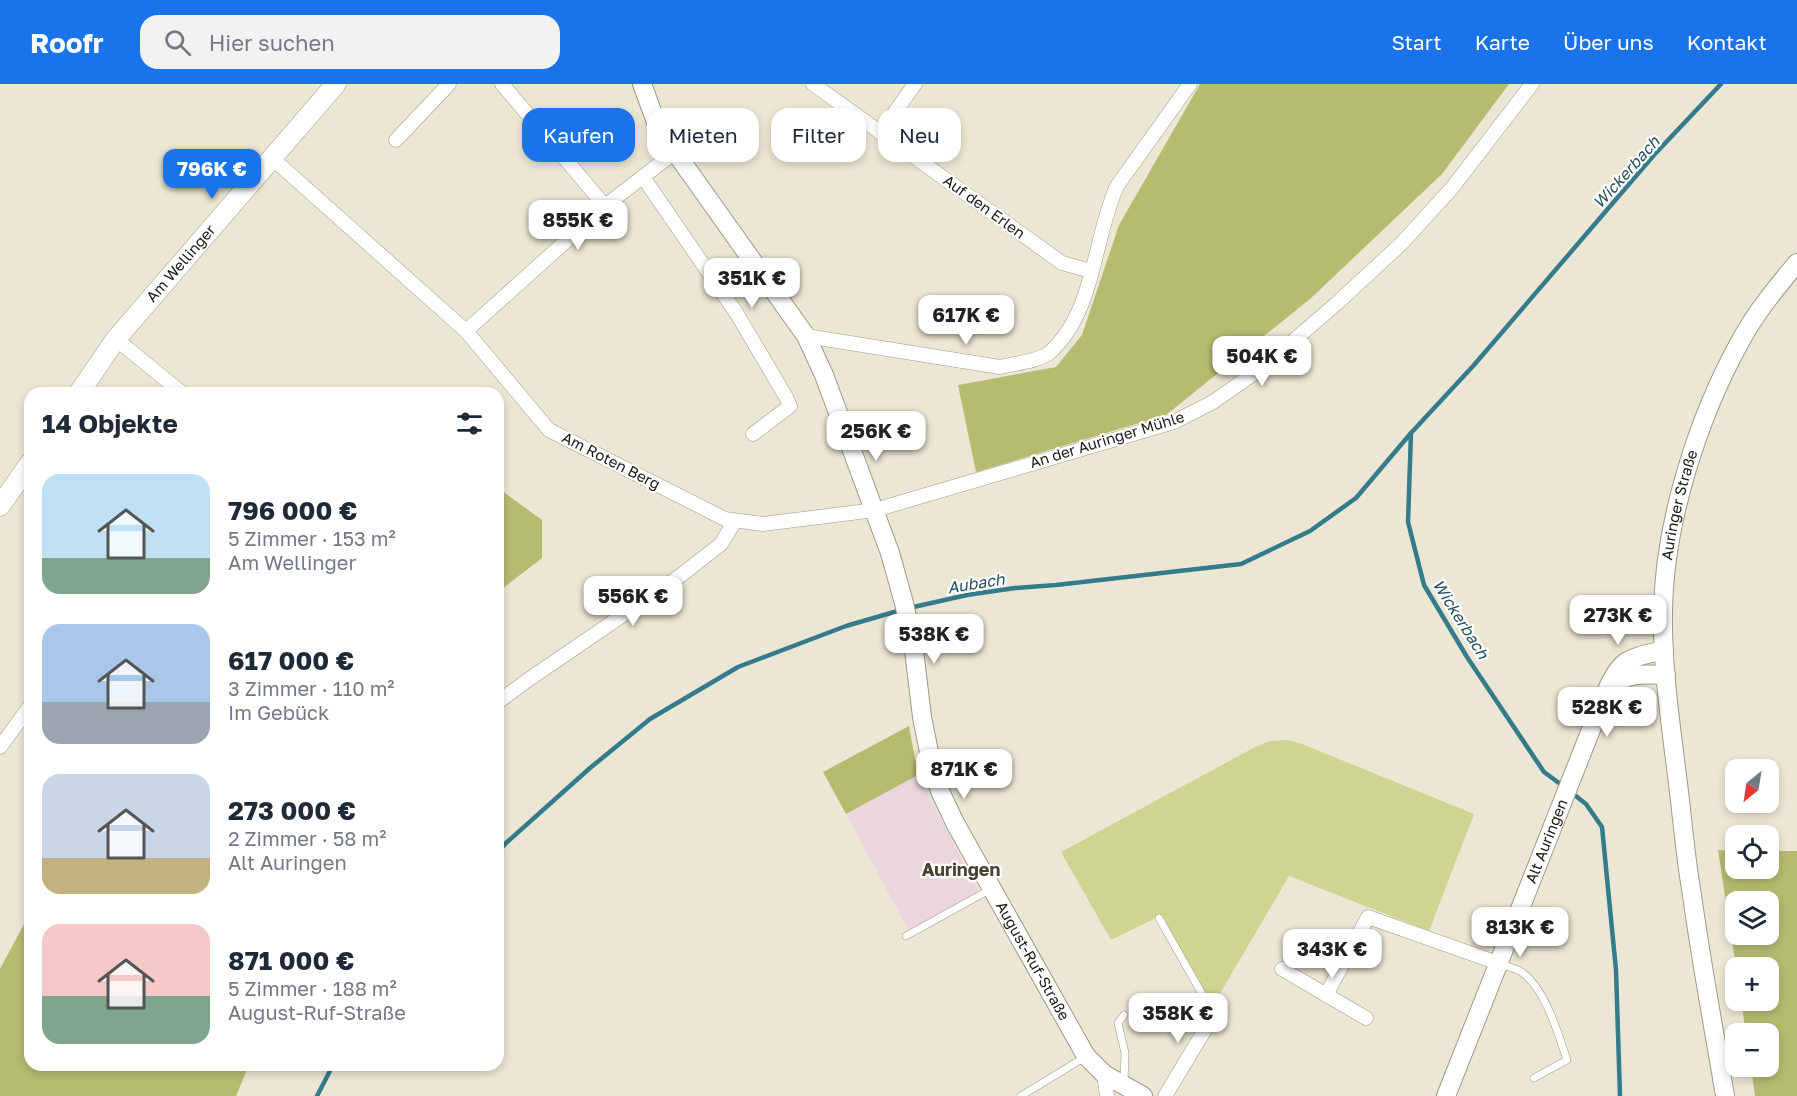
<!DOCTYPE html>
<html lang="de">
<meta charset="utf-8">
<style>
body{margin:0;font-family:"Golos Text",sans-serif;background:#f2f2f3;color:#1f2937;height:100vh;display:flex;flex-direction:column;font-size:22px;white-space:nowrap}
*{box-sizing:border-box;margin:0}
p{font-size:20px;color:#747a83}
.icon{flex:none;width:33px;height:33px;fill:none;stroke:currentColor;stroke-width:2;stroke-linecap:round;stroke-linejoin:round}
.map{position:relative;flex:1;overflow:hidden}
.sheet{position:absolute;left:24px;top:303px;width:480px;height:684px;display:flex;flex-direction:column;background:#fff;border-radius:18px;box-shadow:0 3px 9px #0003}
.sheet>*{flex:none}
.top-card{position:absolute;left:522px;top:24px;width:570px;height:54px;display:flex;gap:12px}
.needle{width:39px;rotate:210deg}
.tools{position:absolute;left:1725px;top:675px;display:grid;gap:12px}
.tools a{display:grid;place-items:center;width:54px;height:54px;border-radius:12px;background:#fff;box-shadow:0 3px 9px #0003;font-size:30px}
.price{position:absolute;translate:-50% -51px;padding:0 14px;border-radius:12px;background:#fff;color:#222;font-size:20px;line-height:39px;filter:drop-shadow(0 2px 3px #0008)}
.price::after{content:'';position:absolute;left:50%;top:36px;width:18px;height:14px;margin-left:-9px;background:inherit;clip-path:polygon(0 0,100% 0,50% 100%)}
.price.on{background:#1a73e8;color:#fff}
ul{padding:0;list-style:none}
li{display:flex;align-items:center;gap:18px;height:150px;padding:0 18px}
li span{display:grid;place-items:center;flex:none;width:168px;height:120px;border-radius:18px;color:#555}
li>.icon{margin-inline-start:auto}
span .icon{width:72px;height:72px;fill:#fffc;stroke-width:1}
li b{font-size:26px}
h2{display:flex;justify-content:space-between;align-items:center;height:72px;padding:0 18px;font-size:26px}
.pill{padding:0 21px;border-radius:18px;background:#fff;box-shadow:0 3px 9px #0003;font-size:21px;line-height:54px}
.pill.on{background:#1a73e8;color:#fff}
header{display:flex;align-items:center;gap:36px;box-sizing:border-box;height:84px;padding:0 30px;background:#1a73e8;color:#fff}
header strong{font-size:28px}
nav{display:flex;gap:33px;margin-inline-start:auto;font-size:21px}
.search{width:420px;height:54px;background:#f2f2f3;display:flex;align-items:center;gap:15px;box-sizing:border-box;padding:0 21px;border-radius:18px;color:#747a83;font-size:22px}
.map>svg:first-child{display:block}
.industrial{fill:#edd5e0}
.green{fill:#cdd590}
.forest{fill:#b5bc70;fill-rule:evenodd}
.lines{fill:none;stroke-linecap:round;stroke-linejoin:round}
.stream{stroke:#347b8b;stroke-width:4.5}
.service-casing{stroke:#9e9a88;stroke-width:8}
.minor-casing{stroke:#9e9a88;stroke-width:15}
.tertiary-casing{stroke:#9e9a88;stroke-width:20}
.secondary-casing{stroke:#9e9a88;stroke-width:21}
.service{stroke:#fff;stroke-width:7}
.minor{stroke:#fff;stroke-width:14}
.tertiary{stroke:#fff;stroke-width:18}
.secondary{stroke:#fff;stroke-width:20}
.labels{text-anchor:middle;stroke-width:4.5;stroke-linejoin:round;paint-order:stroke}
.street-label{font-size:15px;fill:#1a1912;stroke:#fff}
.water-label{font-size:16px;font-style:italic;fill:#26525e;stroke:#fff}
.quarter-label{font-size:18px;font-weight:bold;fill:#454232;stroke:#fff}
</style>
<header>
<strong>Roofr</strong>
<div class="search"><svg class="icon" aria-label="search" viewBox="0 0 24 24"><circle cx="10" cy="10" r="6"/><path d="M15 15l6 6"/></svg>Hier suchen</div>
<nav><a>Start</a><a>Karte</a><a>Über uns</a><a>Kontakt</a></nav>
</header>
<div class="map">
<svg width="1797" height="1012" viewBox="0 0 1797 1012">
<rect width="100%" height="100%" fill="#ece7d4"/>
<polygon class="industrial" points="918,691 982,814 912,853 846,730"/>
<polygon class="green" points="1287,656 1302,660 1474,730 1429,847 1289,792 1212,923 1162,831 1111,856 1061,768 1257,662 1271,657"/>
<g class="forest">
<polygon points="1200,0 1509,0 1442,90 1310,215 1166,331 976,388 958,301 1056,283 1082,251 1119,141"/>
<polygon points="498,404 542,436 542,474 498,508"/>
<polygon points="909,642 918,691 846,730 823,688"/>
<path d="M1718,766l17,1 1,17h32l1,-17h28v245h-42l-4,-29 17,-1v-32l-22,-1 -5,-32 27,-1v-32l-32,-1zM1736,818h32v32h-32z"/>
<polygon points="30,829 30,981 249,981 236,1012 0,1012 0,885"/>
</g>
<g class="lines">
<g class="stream">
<polyline points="909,524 967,511 1015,504 1056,501 1241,480 1310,447 1356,414 1411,349"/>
<polyline points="1563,702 1544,688 1467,573 1424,501 1408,438 1411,349 1474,281 1654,71 1721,0"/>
<polyline points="1572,709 1586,720 1602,743 1616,886 1620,1012"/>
<polyline points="498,768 506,759 590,684 650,635 738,583 846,542 901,526"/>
<polyline points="317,1012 333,981"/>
</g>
<g class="service-casing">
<g id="service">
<polyline points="1159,834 1214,931"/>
<polyline points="906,852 991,805"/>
<path d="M1501,880c6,3 16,4 22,9 23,18 35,60 44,87l-33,18"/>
<polyline points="1124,998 1125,969 1118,939 1124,931"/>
<polyline points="1021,1012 1085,973"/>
</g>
</g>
<g class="minor-casing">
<g id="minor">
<polyline points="502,0 605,122"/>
<polyline points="813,0 1062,179 1091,187"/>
<polyline points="880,49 915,0"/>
<polyline points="396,56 449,0"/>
<polyline points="272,74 466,247 549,346 725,435 763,440 875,426 1174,338 1213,318 1263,283 1336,220 1401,160 1452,104 1532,0"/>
<polyline points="643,93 737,230 786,313 790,322 753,350"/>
<polyline points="466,247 605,122 675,68"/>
<path d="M806,252l194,31c13,-3 39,-6 49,-14 46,-40 44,-114 68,-167l73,-102"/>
<polyline points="116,255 182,309"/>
<polyline points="498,618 525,598 680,492 721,460 735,437"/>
<polyline points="0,663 30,622"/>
<polyline points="1282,885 1366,934"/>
<polyline points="1326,911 1368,833 1498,879"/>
<polyline points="1104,990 1107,1012"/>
<polyline points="1165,1012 1218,924"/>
</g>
</g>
<g class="tertiary-casing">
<g id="tertiary">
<path id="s1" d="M642,0l14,38 19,30 131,184 18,39 66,178 14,50 10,47 8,67 9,45 9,29 15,32 131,233 18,18 39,22"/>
<path d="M1610,603c20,-15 32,-13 56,-12"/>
<path id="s2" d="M1446,1012l150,-379c7,-16 16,-46 30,-55 11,-7 26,-9 38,-12"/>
<path id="s3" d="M1725,1012c-11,-67 -24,-134 -33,-201 -6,-34 -9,-69 -13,-103 -7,-60 -17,-120 -16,-180 1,-89 35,-195 78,-272 15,-28 36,-53 56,-77"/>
</g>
</g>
<g class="secondary-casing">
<g id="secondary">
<path id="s4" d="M79,309l37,-54 220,-255"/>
<polyline points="0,422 30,379"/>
</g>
</g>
<use href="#service" class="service"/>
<use href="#minor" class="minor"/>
<use href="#tertiary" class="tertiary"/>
<use href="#secondary" class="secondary"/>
</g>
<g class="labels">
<g class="street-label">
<text transform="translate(984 123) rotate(36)" y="5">Auf den Erlen</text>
<text dy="5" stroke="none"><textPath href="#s4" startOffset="165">Am Wellinger</textPath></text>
<text transform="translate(1107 356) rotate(-17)" y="5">An der Auringer Mühle</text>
<text transform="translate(611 377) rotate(27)" y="5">Am Roten Berg</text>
<text dy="5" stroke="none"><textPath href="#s3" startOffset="597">Auringer Straße</textPath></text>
<text dy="5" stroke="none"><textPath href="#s2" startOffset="274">Alt Auringen</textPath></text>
<text dy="5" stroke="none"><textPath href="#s1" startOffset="972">August-Ruf-Straße</textPath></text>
</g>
<g class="water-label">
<text transform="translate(1626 88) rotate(-48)" y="6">Wickerbach</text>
<text transform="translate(976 499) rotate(-9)" y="6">Aubach</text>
<text transform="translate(1461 535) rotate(58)" y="6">Wickerbach</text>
</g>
<g class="quarter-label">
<text x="961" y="792">Auringen</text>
</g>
</g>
</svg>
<div class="tools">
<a><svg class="needle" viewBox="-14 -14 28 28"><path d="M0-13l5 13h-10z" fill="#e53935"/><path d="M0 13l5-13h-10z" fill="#747a83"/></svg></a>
<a><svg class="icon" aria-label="locate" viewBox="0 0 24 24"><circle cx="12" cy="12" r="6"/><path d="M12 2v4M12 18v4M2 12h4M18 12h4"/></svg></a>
<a><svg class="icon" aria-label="layers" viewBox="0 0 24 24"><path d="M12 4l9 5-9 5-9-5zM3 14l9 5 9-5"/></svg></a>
<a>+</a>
<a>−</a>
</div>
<b class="price on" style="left:212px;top:116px">796K €</b>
<b class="price" style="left:578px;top:167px">855K €</b>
<b class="price" style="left:752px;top:225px">351K €</b>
<b class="price" style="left:966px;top:262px">617K €</b>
<b class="price" style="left:1262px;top:303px">504K €</b>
<b class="price" style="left:876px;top:378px">256K €</b>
<b class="price" style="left:633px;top:543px">556K €</b>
<b class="price" style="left:1618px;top:562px">273K €</b>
<b class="price" style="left:934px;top:581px">538K €</b>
<b class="price" style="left:1607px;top:654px">528K €</b>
<b class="price" style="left:964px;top:716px">871K €</b>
<b class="price" style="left:1520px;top:874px">813K €</b>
<b class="price" style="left:1332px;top:896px">343K €</b>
<b class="price" style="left:1178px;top:960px">358K €</b>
<div class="top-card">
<a class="pill on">Kaufen</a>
<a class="pill">Mieten</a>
<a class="pill">Filter</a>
<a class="pill">Neu</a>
</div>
<section class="sheet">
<h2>14 Objekte<svg class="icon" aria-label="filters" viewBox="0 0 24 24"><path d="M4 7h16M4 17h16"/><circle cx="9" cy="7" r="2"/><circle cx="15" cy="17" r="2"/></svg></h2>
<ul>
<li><span style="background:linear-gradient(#bfe0f5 70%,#7fa58c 0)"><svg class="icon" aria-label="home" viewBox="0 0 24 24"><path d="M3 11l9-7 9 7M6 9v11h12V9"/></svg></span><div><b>796 000 €</b><p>5 Zimmer · 153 m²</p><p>Am Wellinger</p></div></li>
<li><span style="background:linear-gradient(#a9c7e8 65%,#9aa5b1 0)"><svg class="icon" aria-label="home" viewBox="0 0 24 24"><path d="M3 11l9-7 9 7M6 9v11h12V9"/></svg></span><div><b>617 000 €</b><p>3 Zimmer · 110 m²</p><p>Im Gebück</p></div></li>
<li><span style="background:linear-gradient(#c9d6e8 70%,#c2b280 0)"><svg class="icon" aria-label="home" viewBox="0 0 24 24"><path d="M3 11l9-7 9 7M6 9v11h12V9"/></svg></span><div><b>273 000 €</b><p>2 Zimmer · 58 m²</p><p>Alt Auringen</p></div></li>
<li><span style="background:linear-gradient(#f6c9c9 60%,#7fa58c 0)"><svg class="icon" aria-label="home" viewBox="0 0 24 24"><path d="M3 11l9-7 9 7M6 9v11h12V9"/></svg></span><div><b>871 000 €</b><p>5 Zimmer · 188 m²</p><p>August-Ruf-Straße</p></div></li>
</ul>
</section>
</div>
